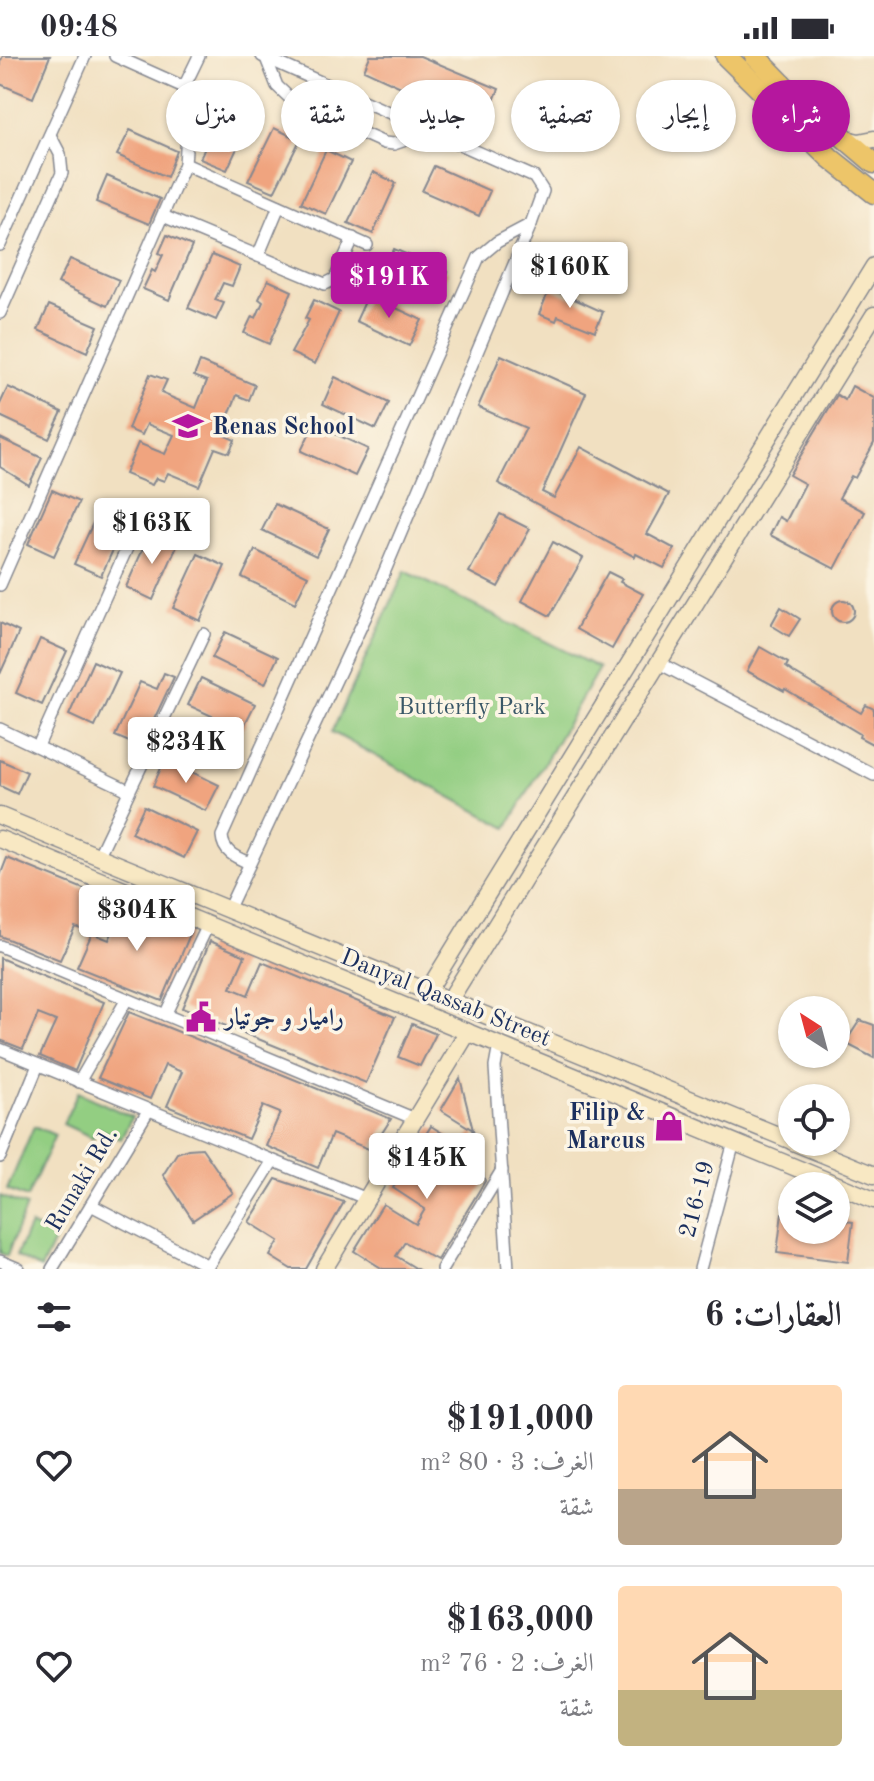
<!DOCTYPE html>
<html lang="ar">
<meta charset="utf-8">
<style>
body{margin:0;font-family:"Old Standard TT",Amiri,serif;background:#f2f2f3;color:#2b2b33;direction:rtl;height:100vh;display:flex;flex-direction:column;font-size:30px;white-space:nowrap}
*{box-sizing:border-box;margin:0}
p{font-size:26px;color:#7c7c81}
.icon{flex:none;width:44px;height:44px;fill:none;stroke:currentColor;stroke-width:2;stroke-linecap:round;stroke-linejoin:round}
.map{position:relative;height:1213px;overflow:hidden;direction:ltr}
.sheet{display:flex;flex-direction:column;background:#fff;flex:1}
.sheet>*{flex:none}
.banner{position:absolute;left:24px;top:24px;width:826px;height:72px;direction:rtl;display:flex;gap:16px}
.needle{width:52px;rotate:324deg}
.controls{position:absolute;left:778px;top:940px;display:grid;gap:16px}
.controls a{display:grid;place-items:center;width:72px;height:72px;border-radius:50%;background:#fff;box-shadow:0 2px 6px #0004;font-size:40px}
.price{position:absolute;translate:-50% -68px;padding:0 18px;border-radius:8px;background:#fff;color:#222;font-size:26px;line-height:52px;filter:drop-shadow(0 2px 4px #0008)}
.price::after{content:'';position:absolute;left:50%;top:48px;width:24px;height:18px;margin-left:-12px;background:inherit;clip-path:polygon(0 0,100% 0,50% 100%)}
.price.active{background:#b5179e;color:#fff}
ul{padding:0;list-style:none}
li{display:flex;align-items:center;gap:24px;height:200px;padding:0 32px}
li+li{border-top:2px solid #e1e1e2}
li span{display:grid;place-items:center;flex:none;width:224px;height:160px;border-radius:8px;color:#555}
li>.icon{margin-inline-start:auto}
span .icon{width:96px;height:96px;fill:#fffc;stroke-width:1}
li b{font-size:34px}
h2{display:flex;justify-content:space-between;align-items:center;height:96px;padding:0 32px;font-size:34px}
.pill{padding:0 28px;border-radius:36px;background:#fff;box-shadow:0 2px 6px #0004;font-size:28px;line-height:72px}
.pill.active{background:#b5179e;color:#fff}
.status{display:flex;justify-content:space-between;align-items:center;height:56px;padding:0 40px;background:#fff;direction:ltr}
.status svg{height:22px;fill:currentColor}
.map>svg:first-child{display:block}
.green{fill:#93ce82;stroke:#577e70;stroke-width:2}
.building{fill:#f0a47f}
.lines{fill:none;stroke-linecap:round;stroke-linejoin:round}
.street-casing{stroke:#868890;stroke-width:14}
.secondary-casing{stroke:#868890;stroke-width:19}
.highway-casing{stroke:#868890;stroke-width:23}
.street{stroke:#fff;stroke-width:11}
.secondary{stroke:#f8e8c3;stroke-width:16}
.highway{stroke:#edc569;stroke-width:20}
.labels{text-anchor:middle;stroke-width:7;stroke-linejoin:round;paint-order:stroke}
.poi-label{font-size:24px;font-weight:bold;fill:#1b2f5e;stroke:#fcf5e5;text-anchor:start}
.park-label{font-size:24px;fill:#395767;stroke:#fcf5e5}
.street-label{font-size:24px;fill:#1b2f5e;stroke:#fcf5e5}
</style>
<div class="status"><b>09:48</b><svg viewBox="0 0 49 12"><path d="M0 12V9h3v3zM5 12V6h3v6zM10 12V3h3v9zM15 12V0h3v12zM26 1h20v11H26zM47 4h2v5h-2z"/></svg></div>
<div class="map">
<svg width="874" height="1213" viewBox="0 0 874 1213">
<rect width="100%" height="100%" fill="#fcf5e5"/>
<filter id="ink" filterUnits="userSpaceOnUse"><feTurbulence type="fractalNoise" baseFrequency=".0125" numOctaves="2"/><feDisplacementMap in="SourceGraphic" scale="16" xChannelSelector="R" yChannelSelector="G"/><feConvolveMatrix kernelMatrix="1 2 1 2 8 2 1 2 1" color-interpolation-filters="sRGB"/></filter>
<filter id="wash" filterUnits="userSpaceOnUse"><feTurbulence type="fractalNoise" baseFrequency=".006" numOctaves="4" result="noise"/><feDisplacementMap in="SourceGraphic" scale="32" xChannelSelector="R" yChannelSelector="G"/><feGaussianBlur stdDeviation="1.8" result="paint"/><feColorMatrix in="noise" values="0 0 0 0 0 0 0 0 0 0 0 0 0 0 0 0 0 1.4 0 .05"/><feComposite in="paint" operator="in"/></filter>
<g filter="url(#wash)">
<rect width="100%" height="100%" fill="#f1e0c1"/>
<g class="green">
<polygon points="405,515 599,612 507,772 332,676"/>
<polygon points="78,1036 132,1061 121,1083 98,1072 93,1082 63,1068"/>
<polygon points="34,1070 55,1079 27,1142 7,1134"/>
<polygon points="0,1140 26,1150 7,1200 0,1197"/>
<polygon points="30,1169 56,1181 41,1213 16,1200"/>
</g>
<g id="blocks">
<g class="building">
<polygon points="3,0 50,0 33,42 0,28 0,6"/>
<polygon points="370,0 420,0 499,33 483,69 364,14"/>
<polygon points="224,48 252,60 227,114 200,103"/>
<polygon points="274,72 300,84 274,136 248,125"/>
<polygon points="130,74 177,95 167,121 117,99"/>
<polygon points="326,94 351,106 326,158 301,147"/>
<polygon points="434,110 490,135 479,160 422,135"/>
<polygon points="373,116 396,127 373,178 348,167"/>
<polygon points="107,120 160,143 149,168 96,146"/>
<polygon points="167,179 192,190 169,244 143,233 152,214 155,216 163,199 159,197"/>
<polygon points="394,193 448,216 436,241 383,219"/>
<polygon points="212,199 240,211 232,230 223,227 215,244 224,247 216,264 188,252"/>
<polygon points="70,203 119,224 107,250 58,227"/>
<polygon points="268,224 292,235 269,288 244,277 252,260 256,262 263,246 259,243"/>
<polygon points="550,232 603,256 595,275 558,260 556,265 539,258"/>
<polygon points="368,239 422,264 409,290 356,265"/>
<polygon points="314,244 339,256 315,308 291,297 309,264 305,262"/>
<polygon points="49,249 98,270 87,296 38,274"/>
<polygon points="501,299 586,337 542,436 554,442 581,391 669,438 647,478 675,493 664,512 636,498 635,501 498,427 526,372 478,351"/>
<polygon points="200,306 255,329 249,344 237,339 221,378 235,384 229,397 215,392 199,430 168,417 164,425 156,422 152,429 125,418 138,387 165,398 174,379 147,368 142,379 128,373 150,318 167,324 161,337 196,352 207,325 194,320"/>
<polygon points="335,321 389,347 376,373 323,348"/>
<polygon points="852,330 874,342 874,387 855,422 851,420 839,442 865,456 835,513 770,479 779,461 786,465 805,428 789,419 837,339 845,344"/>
<polygon points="8,331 62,356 49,383 0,360 0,348"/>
<polygon points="314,368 368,393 355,420 301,395"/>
<polygon points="0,382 42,402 29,429 0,411"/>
<polygon points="52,434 79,446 54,500 28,488"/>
<polygon points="275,448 329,473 316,500 262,474"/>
<polygon points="99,454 126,466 101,520 74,508"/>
<polygon points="500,458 530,473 498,531 469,516"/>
<polygon points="150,477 177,490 153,544 126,531"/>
<polygon points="553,486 583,502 550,560 522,545"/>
<polygon points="255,494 308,520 295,547 242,521"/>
<polygon points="198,498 225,510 200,565 173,552"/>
<polygon points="608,516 622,523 620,526 643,538 612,593 576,573"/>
<circle cx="843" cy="555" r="11"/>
<polygon points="781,551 800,563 789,580 771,569"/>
<polygon points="0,567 19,576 0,618"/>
<polygon points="225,576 278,601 265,628 212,602"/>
<polygon points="40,583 67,595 42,649 16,637"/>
<polygon points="760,591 788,607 786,611 794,617 861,657 866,649 874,653 874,689 859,681 860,678 785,633 784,635 747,615"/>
<polygon points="93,605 120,617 95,671 69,659"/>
<polygon points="164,617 174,621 141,691 115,680 140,626 157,633"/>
<polygon points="201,622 255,648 242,674 188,649"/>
<polygon points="165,703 219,729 206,755 153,730"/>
<polygon points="0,704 27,716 17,738 0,730"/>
<polygon points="144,750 197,776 184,802 131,777"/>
<polygon points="7,802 106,842 92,877 75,871 60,904 0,880 0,820"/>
<polygon points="124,849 191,876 162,945 77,911 92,877 109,884"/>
<polygon points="210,885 245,900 231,932 248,939 262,906 395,961 366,1027 182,952"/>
<polygon points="0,902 104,946 75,1015 40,1000 56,965 38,958 23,993 0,984"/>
<polygon points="129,956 179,976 391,1063 371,1094 332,1078 318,1112 266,1090 280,1057 263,1050 248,1083 167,1050 182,1016 165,1009 150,1043 98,1022"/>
<polygon points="860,964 874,969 874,1002 845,987"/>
<polygon points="412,968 436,978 420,1010 398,1001"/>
<polygon points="460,1022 473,1074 441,1054"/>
<polygon points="431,1070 463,1090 473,1074 485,1125 437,1204 405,1186 396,1200 417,1213 383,1213 354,1195 383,1148 416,1168 425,1153 393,1132"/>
<polygon points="202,1092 233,1137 193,1164 163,1119 177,1097 188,1093"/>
<polygon points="276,1123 344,1146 306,1213 291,1213 270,1200 279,1185 249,1166"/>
<polygon points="782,1157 792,1158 792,1174 836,1174 836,1164 853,1166 848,1206 777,1197"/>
</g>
</g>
</g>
<g filter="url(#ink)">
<use href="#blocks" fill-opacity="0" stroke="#868890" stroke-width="2"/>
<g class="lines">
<g class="street-casing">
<g id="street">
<polyline points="115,0 184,31"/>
<polyline points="266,2 277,30 295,47 384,87 394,88 432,75"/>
<polyline points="185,108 367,189"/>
<polyline points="163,160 325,228 335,223 353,182"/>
<polyline points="0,189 85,0"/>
<polyline points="258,200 279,150"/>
<polyline points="0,257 62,117 60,98 50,79"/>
<polyline points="0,529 185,108 187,79 183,60 184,31 199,0"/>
<polyline points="659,607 874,719"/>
<polyline points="0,673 128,734"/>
<polyline points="38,690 136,472"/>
<polyline points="98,801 204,578"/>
<path d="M249,807c-14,-6 -26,-11 -27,-27l257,-579 18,-15 34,-18"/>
<polyline points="228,854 365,562 531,168 543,135 534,121 262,0"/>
<polyline points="0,890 415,1063"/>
<polyline points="165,959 208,869"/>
<polyline points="499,989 495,1011 508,1213"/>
<polyline points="0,993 367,1143"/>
<polyline points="79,1026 127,943"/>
<polyline points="0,1101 38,1009"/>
<polyline points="91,1149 208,1210"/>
<polyline points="0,1205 19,1213"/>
<polyline points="52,1213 148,1055"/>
<polyline points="206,1213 272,1106"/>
<polyline points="442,1213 502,1114"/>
<polyline points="700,1213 734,1086"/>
</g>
</g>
<g class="secondary-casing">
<g id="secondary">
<polyline points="845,83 859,86 874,83"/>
<polyline points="0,760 792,1085"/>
<polyline points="0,783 874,1144"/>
<polyline points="427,936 874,210"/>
<polyline points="449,945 874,259"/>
<polyline points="793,1086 874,1119"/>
<polyline points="324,1213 468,976"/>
</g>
</g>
<g class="highway-casing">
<g id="highway">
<polyline points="726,0 830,102 874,137"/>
<polyline points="755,0 787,33 874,107"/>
</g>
</g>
<use href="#street" class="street"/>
<use href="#secondary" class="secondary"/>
<use href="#highway" class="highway"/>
</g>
</g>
<defs>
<g id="school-bare" transform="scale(2.4)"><path d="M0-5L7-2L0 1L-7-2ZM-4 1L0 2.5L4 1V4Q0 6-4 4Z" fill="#b5179e" stroke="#fcf5e5" stroke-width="2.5" paint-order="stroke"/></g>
<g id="civic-bare" transform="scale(2.4)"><path d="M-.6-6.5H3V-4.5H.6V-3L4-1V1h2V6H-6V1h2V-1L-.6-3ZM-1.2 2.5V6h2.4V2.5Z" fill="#b5179e" stroke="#fcf5e5" stroke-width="2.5" paint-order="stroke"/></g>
<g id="shop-bare" transform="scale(2.4)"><path d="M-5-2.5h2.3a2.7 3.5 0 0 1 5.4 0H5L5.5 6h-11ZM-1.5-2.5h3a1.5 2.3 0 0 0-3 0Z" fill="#b5179e" stroke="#fcf5e5" stroke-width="2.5" paint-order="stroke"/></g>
</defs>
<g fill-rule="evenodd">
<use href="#school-bare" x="188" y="370"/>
<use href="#civic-bare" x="201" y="961"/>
<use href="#shop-bare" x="669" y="1070"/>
</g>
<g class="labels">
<g class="poi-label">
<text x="212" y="378">Renas School</text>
<text x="225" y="969">رامیار و جوتیار</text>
<text x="645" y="1064" text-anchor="end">Filip &amp;<tspan x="645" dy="28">Marcus</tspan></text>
</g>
<g class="park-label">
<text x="472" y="658">Butterfly Park</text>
</g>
<g class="street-label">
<text transform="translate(446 941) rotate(22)" y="8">Danyal Qassab Street</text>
<text transform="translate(81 1123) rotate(-59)" y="8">Runaki Rd.</text>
<text transform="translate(696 1143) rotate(-75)" y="8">216-19</text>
</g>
</g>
</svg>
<div class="controls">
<a><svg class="needle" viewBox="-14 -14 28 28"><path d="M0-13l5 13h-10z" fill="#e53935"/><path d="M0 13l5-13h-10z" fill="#7c7c81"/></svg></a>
<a><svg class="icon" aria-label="locate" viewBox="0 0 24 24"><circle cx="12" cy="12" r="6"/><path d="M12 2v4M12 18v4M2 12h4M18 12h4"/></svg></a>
<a><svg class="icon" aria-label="layers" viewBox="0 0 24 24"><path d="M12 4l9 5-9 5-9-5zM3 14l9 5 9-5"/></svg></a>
</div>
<b class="price" style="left:570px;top:254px">$160K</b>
<b class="price active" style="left:389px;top:264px">$191K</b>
<b class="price" style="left:152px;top:510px">$163K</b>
<b class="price" style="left:186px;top:729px">$234K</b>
<b class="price" style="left:137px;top:897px">$304K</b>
<b class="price" style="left:427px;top:1145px">$145K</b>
<div class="banner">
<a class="pill active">شراء</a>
<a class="pill">إيجار</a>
<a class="pill">تصفية</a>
<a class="pill">جديد</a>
<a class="pill">شقة</a>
<a class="pill">منزل</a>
</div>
</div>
<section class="sheet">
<h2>العقارات: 6<svg class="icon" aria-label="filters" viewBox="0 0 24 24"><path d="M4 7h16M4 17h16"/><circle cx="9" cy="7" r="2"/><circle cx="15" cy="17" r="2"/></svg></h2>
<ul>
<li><span style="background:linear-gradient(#ffd9b3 65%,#b9a48a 0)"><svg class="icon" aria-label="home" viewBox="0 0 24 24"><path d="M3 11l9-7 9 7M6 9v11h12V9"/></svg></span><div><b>$191,000</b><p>الغرف: 3 · 80 m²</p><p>شقة</p></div><svg class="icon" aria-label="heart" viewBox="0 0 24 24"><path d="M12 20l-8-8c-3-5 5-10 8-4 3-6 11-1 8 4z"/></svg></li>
<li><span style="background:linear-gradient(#ffd9b3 65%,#c2b280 0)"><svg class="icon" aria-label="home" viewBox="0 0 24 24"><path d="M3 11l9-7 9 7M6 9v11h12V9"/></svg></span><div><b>$163,000</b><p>الغرف: 2 · 76 m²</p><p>شقة</p></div><svg class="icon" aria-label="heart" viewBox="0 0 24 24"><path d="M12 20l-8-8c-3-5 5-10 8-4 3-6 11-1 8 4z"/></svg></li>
</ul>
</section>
